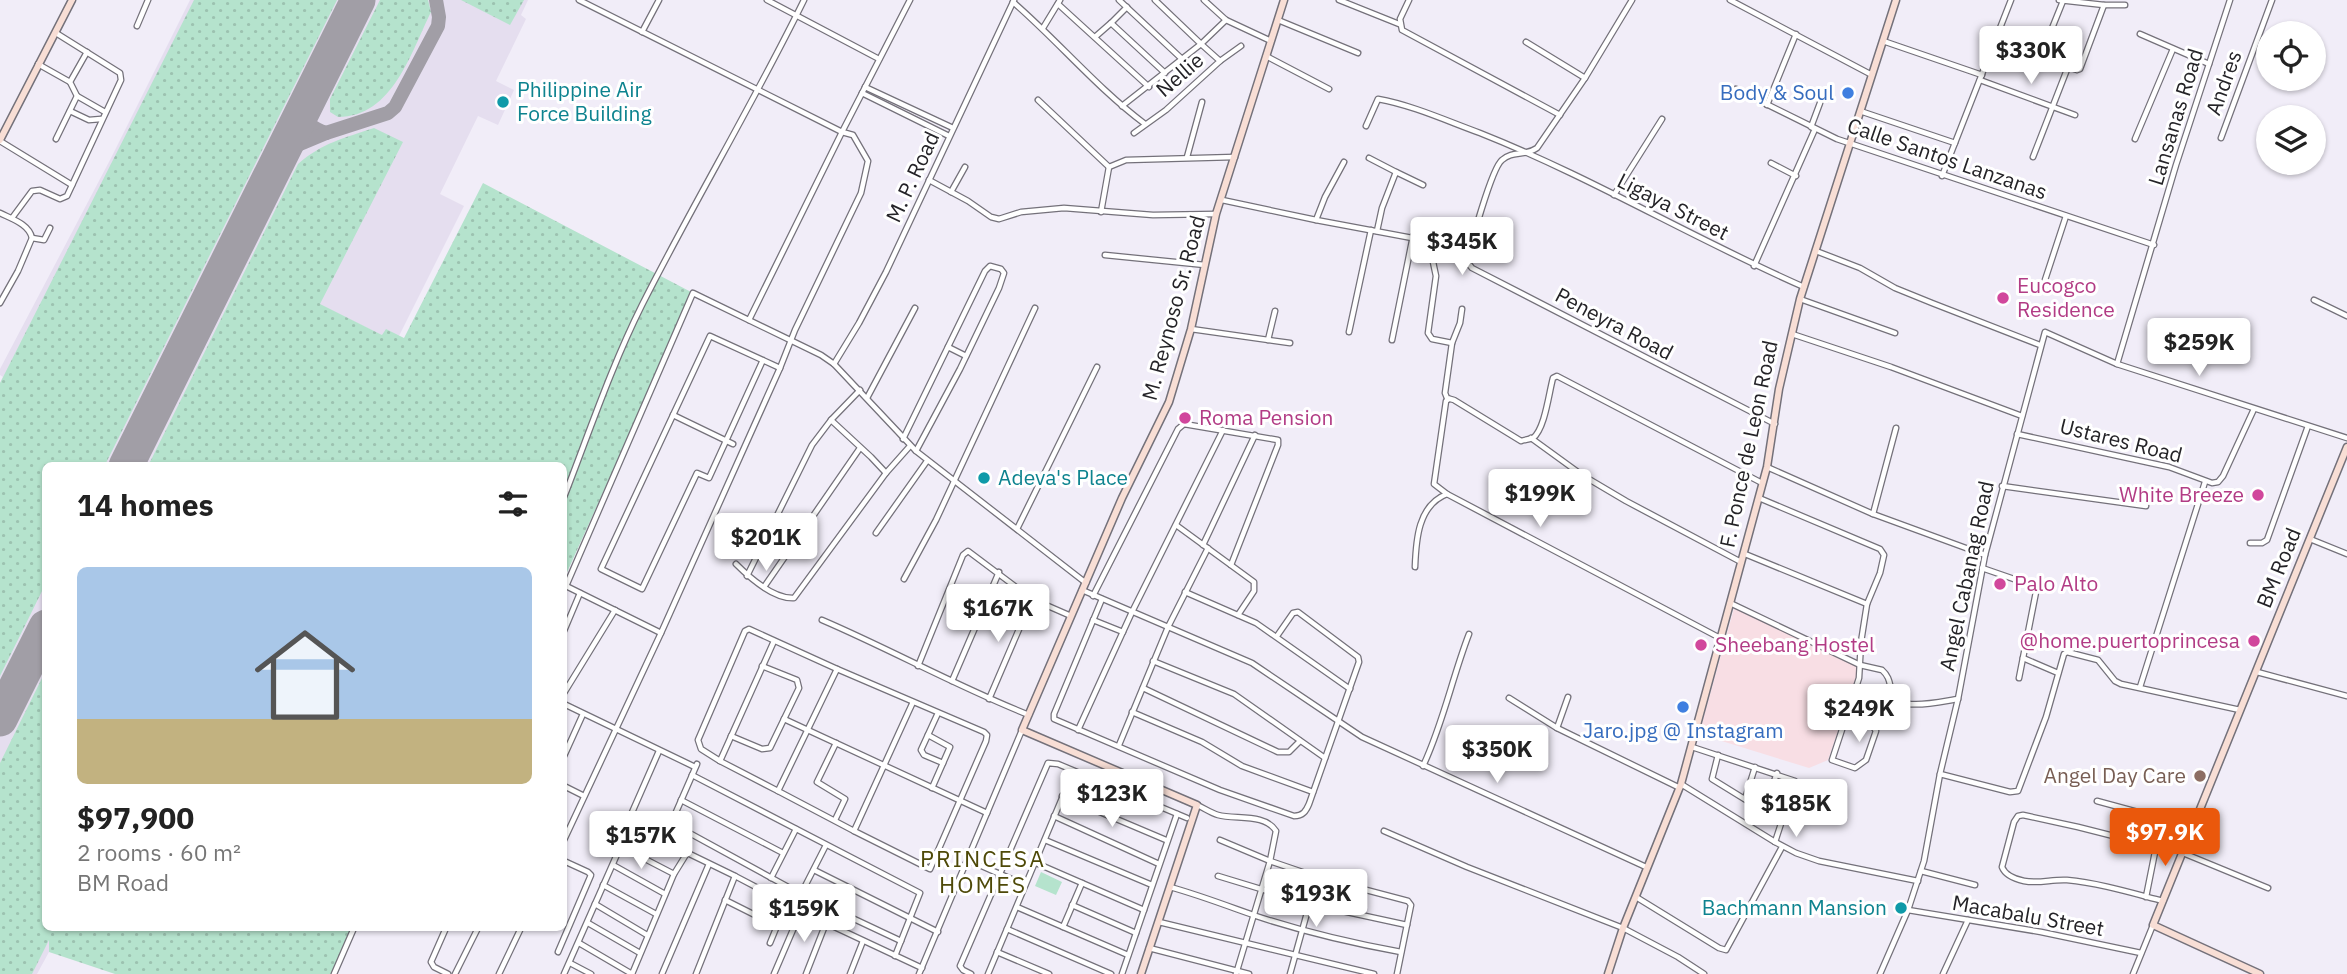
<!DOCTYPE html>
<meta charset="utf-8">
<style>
body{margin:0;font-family:"IBM Plex Sans",sans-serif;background:#f6f6f6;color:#222;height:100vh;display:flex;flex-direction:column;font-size:26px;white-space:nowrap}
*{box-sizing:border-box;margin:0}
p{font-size:23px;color:#767676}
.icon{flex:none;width:38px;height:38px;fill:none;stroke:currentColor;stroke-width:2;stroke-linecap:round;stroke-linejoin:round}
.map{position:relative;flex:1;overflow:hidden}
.drawer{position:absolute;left:42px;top:462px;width:525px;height:469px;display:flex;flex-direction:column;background:#fff;border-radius:10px;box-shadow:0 2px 5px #0004}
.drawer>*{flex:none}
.buttons{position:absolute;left:2256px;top:21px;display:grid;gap:14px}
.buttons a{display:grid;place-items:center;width:70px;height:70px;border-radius:50%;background:#fff;box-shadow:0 2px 5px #0004;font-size:35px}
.price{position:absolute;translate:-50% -60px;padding:0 16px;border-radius:7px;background:#fff;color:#222;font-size:23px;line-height:46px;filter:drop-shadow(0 2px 4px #0008)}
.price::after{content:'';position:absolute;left:50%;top:42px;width:21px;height:16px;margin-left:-10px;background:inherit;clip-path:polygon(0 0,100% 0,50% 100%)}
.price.active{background:#ea580c;color:#fff}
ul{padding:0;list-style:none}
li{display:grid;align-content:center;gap:14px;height:371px;padding:0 35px}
li span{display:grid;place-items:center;height:217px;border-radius:10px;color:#555}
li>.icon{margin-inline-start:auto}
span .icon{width:126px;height:126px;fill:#fffc;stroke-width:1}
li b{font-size:30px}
h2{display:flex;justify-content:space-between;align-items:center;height:84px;padding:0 35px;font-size:30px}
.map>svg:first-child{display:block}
.commercial{fill:#f8dee4}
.built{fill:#e5deef}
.grass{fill:url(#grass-dots)}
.pitch{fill:#b5e3cd}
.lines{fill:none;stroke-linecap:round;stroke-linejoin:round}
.taxiway{stroke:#a19ea6;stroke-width:14}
.runway{stroke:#a19ea6;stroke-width:35}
.street-casing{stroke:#74717a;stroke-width:7}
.secondary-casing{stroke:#74717a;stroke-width:9}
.street{stroke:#fff;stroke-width:4.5}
.secondary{stroke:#f8ded5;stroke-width:6}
.shop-dot{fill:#3f7fe0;stroke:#fff;stroke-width:2.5}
.culture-dot{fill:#0f9aa8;stroke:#fff;stroke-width:2.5}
.hotel-dot{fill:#d1479c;stroke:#fff;stroke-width:2.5}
.education-dot{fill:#8d6e63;stroke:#fff;stroke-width:2.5}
.labels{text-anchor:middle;stroke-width:6;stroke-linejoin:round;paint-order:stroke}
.street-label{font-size:21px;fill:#242327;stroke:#fff}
.culture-label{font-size:21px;fill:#0d838f;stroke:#fff;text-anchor:start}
.shop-label{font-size:21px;fill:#366cbe;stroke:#fff;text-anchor:end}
.hotel-label{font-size:21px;fill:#b23c85;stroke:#fff;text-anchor:start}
.education-label{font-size:21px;fill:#785e54;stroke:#fff;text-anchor:end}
.neighbourhood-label{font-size:23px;letter-spacing:2px;fill:#4e4908;stroke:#fff}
</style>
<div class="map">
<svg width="2347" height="974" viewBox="0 0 2347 974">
<defs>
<pattern id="grass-dots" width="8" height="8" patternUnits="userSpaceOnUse" patternTransform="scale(1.75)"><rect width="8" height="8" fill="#b5e3cd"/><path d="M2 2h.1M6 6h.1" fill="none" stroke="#9cc2b0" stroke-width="1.8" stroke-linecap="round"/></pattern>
</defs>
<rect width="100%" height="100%" fill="#f1edf8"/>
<polygon class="commercial" points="1735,605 1860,665 1828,760 1809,768 1699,734"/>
<polygon class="built" points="190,0 528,0 521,15 526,19 496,81 514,90 498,125 478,116 440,194 464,206 396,342 343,316 269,465 46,466 46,928 50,938 49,952 37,974 0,974 0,383 3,377 0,375 0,369 110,160"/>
<g class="grass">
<polygon points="194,0 337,0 105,465 46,466 45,585 0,676 0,383"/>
<path d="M380,0h48l3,12c-20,40 -38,105 -93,105l-8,-5v-13z"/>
<polygon points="461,0 524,0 510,25"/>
<path d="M374,128l29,14 -83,162 62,31 4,-6 18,9 79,-155 210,110 -129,286v-113h-416l150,-302c24,-21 46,-26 76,-36z"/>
<polygon points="45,672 46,928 354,928 332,974 115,974 49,952 49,940 32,974 0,974 0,763"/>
</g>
<polygon class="pitch" points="1041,872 1062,882 1056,895 1035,886"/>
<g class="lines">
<g class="taxiway">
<path d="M305,107c-2,15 8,22 21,26"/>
<polyline points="283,151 326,133 388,113 395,107 438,26 439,17 436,0"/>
</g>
<g class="runway">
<polyline points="126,466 358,0"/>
<polyline points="0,719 46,627"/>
</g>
<g class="street-casing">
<g id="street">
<polyline points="767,0 879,59"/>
<polyline points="1119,0 1182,59"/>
<polyline points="1204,0 1226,20 1271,41"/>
<polyline points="1339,0 1399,24"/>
<polyline points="1409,0 1400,19 1402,30 1560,115"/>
<path d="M1632,0l-47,78 -48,70c-13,9 -24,2 -35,12 -10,8 -33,88 -34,103l4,5 303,156"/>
<polyline points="1730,0 1872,75"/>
<polyline points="2059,0 2104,5 2125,5"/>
<polyline points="2063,1 2040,58 2077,70 2080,69 2104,5"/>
<path d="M1013,2c45,39 84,86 132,122"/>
<polyline points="1058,4 1149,87"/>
<polyline points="1278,20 1358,53"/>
<polyline points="1111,23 1127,7"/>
<polyline points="137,26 148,0"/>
<polyline points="1043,28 1060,0"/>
<polyline points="642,32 659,0"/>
<polyline points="2140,34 2209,64"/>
<polyline points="1095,37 1111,23 1165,73"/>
<polyline points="1883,41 1982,75"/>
<polyline points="1526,42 1585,78"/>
<polyline points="1266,56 1329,89"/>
<polyline points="1220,61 1241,46"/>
<polyline points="38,64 70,82"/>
<polyline points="1980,80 2075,115"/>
<polyline points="865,87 953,128"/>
<polyline points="1736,89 1837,139 2154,245"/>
<polyline points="862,93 949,136"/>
<polyline points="77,96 105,112"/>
<polyline points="1038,100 1109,167 1126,160 1235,157"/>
<polyline points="1767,105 1796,34"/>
<polyline points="1122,106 1201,44 1155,0"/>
<polyline points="70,111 89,120 101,119"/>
<polyline points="1860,111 1955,143"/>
<path d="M1366,126l12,-27c34,6 69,22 102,34 111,44 214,106 324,154"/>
<polyline points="1134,133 1166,110 1220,61 1201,44 1226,20"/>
<polyline points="2221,138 2272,0"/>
<polyline points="56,139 77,96 70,82 87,52"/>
<polyline points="2135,139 2173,49"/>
<polyline points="0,141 72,185"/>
<polyline points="1187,157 1202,102"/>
<polyline points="2033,157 2068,67"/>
<polyline points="1369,158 1396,172"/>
<polyline points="1771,163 1796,176"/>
<polyline points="1942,176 2011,0"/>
<polyline points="929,180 968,201 991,217 999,219 1021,212 1064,208 1153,215 1216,214"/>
<polyline points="951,192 965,167"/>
<polyline points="1614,195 1662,119"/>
<polyline points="1222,200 1316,220 1471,249"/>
<polyline points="1101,212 1109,167"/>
<path d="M0,213c12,6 29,11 32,25l-14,33 -18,32"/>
<polyline points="12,218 32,191 40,190 60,199 67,196 121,80 120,73 56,33"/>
<polyline points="1316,220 1325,197 1344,162"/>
<polyline points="1377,231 1382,208 1396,172 1423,185"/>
<polyline points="32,238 44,240 50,228"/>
<polyline points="1434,241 1433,262 1436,276 1428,333 1432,339 1452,343"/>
<polyline points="1816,251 1860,268 1895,288 1932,303 2040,345"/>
<polyline points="1105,255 1205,265"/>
<polyline points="1754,266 1815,129 1811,127 1820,103"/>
<polyline points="2043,286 2066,216"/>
<polyline points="1800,299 1895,333"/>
<polyline points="2314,300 2347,316"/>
<path d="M1462,309l-2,14 -8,20 -7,50 2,5 7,2 67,41c2,-1 10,-2 12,-3 12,-9 16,-46 20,-60l4,-2 205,107"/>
<polyline points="749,320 842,132 910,0"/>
<polyline points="1191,329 1290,343"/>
<polyline points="1349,332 1371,230"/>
<polyline points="1792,334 1891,367 2022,416"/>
<polyline points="1268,340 1275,311"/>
<polyline points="1392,340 1413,236"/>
<polyline points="948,347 966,356"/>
<polyline points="763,360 709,478 697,473 642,589 601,569 710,336 780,368"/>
<polyline points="834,364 859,323 886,272 1014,0"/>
<polyline points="2117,364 2176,165 2230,0"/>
<polyline points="867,398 915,308"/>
<polyline points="673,415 733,444"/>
<polyline points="831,420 871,457 886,473"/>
<polyline points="2017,434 2169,467 2212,483 2218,482 2223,476 2254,409"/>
<polyline points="1531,438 1582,475 1626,501 1741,562"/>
<polyline points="903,439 985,271 990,266 1001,269 1004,273 999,288 960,369 916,451"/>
<polyline points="1767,467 1873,514 1985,555"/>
<polyline points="2002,486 2146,506"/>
<polyline points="1447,494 1434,484 1446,401 1449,399"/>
<path d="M564,497c25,-64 47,-130 78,-192 52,-103 111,-201 162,-305"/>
<path d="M1759,498l121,51 4,6 -4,18 -13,31 -6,38 -2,36 -27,82 23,8 11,-8 10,-29c-7,-12 -16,-13 -29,-14"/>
<polyline points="1873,514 1896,428"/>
<polyline points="1176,525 1254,582 1254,591 1238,615"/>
<polyline points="1017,529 1097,367"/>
<polyline points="876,533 927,461"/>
<polyline points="2310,539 2347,554"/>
<polyline points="2250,543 2262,543 2267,540 2308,426"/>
<polyline points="1203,545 1255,435"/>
<polyline points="1745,554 1867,604"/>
<path d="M736,564c14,14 37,35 58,34l92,-125 24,-27"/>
<path d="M1415,567c1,-27 3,-62 32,-73l273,144"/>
<polyline points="1982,568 2037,587 2019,678"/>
<polyline points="747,576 812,445 831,420 860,390"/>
<polyline points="904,579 936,520 1035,308"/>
<polyline points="564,585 661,633"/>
<polyline points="566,586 693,293 821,355 834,364 916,451 1086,583"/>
<polyline points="764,587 860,448"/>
<polyline points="1082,590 1252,663 1362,737 1646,867"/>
<polyline points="1185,592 1256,623 1350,689"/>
<polyline points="1093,596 1178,429 1184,424 1278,440 1278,445 1231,565"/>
<path d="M1102,599l-48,115v5l166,71 74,26c9,0 12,-5 15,-12l50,-142 -1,-5 -60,-45 -5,1 -16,23"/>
<path d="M1730,603l130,62 22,5c9,8 7,15 11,25 6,17 50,6 65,4"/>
<path d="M822,620c70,30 136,67 207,95"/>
<polyline points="1093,620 1123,632"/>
<polyline points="564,631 580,593"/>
<polyline points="774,641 720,761 778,791"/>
<polyline points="2023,658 2058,673"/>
<polyline points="1153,661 1234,694 1325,758"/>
<polyline points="918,666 963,555 968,551 1032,599 1071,616"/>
<polyline points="837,669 778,791 854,831"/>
<polyline points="2257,672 2347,696"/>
<polyline points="952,681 999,572"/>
<polyline points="2140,687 2205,482"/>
<polyline points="1143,688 1278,752 1289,752 1300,741"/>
<polyline points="564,693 615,610"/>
<polyline points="1509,698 1557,728 1680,788"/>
<polyline points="989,699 1032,599"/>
<polyline points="564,704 695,767"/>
<polyline points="1132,712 1202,742 1242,766 1313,792"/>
<polyline points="784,719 987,813"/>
<polyline points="1557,728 1568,697"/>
<polyline points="1078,730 1132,612 1223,430"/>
<polyline points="928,735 950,747 943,763"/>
<polyline points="731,736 762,749 770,748 799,688 797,680 762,666"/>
<polyline points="1119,745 1168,627 1208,548"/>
<polyline points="1692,747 1795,781 1775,842"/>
<polyline points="1718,755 1712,779 1782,822"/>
<polyline points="564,756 583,714"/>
<polyline points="720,761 701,749 698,740 745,631 749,629 837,669 984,732 987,735 986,741 930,869 854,831 913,702"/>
<path d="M1423,766c20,-42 29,-88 46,-132"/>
<polyline points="1940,774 2010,792 2018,791 2046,717 2064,654 2067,652 2098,660 2115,681 2121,684 2240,710"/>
<polyline points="692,775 920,893 895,956"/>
<polyline points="1681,784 1775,842 1796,853 1819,861 1918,881"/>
<polyline points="564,786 584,796"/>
<polyline points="932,788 943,763 924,755 921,750 938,713"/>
<polyline points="1062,796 1166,840"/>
<polyline points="1745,799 1755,767"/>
<polyline points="681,800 783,853"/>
<polyline points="2097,801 2145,814 2157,830 2188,839"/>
<path d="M1197,805c7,3 14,8 21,10 17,5 47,-2 58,16l-6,30 -34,113"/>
<polyline points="1764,810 1777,773"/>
<polyline points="1054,816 1159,864"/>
<polyline points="835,820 845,799 817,782 836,743"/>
<polyline points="671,823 801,894 901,941"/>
<polyline points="630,824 630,817 659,751"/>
<polyline points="1384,831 1467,867 1623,928 1678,957 1704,974"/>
<polyline points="666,835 697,764"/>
<polyline points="564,840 661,633 780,368 795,330 861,193 868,161 853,135 842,132 579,0"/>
<polyline points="1045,840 1152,885"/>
<polyline points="1220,840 1270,861 1317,877 1408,901 1411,905 1397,974"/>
<polyline points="620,846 674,874"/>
<polyline points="2183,853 2268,888"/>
<polyline points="968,860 1025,885"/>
<polyline points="1036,863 1144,910"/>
<polyline points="613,865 665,894"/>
<polyline points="814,870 938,932"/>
<polyline points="1921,871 1975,885"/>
<polyline points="1218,876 1310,904 1407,925"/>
<polyline points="771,878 796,829"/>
<polyline points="603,885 656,914"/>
<path d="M1170,887c29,8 55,18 83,28 48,16 98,28 148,37"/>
<polyline points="801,894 826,845"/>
<polyline points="1636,897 1719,948 1726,950 1782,847"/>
<path d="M2146,897l9,-45 -2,-6 -75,-19 -55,-12 -5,1 -4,6 -12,45c3,8 13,12 22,14 15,3 28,-2 43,-1 32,3 65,13 96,21"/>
<polyline points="725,900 777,926 787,904"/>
<polyline points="1072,905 1136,933"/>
<polyline points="1017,907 1128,955"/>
<polyline points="1908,910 2041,932 2141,953"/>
<polyline points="1159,922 1374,974"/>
<polyline points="588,923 640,953"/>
<polyline points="1063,927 1082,883"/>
<polyline points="446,928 431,962 434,967 448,974"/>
<polyline points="1007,929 1111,974"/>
<polyline points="647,935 595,904 630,825 735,876 809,915 922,968"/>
<polyline points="579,943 632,974"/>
<polyline points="770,943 777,926"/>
<polyline points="1149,948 1249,974"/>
<polyline points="558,952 591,875 588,872 564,861"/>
<polyline points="997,952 1049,974"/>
<polyline points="570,963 591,974"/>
<polyline points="334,974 354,928"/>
<polyline points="455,974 478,928"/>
<polyline points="499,974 521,928"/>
<polyline points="564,974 595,904"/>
<polyline points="632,974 674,874 687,853"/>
<polyline points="662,974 709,864"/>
<polyline points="696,974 735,876"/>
<polyline points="774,974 801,911"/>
<polyline points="806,974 826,923"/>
<polyline points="850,974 863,941"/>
<polyline points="919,974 1022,730"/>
<polyline points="971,974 963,970 960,966 1048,763 1058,764 1187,818"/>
<polyline points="988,974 1073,772"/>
<polyline points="1122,974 1177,814"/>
<polyline points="1290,974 1317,877"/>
<polyline points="1880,974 1908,910 1924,861 1940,774 1958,699 1985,555 2045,332 2117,364 2347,438"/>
<polyline points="1943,974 1968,920"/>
<polyline points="2133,974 2153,925"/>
</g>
</g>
<g class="secondary-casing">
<g id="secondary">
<polyline points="0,140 72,0"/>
<polyline points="1141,974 1197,805 1022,730 1122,498 1169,402 1191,329 1216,214 1284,0"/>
<polyline points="1608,974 1623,928 1681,784 1767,467 1779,389 1800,299 1896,0"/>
<polyline points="2260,974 2153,925 2347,447"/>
</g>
</g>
<use href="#street" class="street"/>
<use href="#secondary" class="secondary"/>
</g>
<g class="shop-dot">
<circle cx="1848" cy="93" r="7"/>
<circle cx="1683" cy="707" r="7"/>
</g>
<g class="culture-dot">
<circle cx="503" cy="102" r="7"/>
<circle cx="984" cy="478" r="7"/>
<circle cx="1901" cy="908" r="7"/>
</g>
<g class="hotel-dot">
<circle cx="2003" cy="298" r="7"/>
<circle cx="1185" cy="418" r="7"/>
<circle cx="2258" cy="495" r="7"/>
<circle cx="2000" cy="584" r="7"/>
<circle cx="2254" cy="641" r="7"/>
<circle cx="1701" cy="645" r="7"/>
</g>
<circle class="education-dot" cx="2200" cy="776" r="7"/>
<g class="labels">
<g class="street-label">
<text transform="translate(1180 75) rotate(-41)" y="7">Nellie</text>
<text transform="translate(2224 83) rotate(-70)" y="7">Andres</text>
<text transform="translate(2176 117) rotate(-73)" y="7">Lansanas Road</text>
<text transform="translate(1947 159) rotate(19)" y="7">Calle Santos Lanzanas</text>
<text transform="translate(913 177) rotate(-65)" y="7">M. P. Road</text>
<text transform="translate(1673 207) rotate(27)" y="7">Ligaya Street</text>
<text transform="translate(1174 308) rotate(-75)" y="7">M. Reynoso Sr. Road</text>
<text transform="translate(1614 324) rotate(28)" y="7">Peneyra Road</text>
<text transform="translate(2121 441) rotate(14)" y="7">Ustares Road</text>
<text transform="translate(1749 444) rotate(-78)" y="7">F. Ponce de Leon Road</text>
<text transform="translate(2279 568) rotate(-68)" y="7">BM Road</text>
<text transform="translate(1967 576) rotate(-78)" y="7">Angel Cabanag Road</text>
<text transform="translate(2028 916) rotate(10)" y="7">Macabalu Street</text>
</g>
<g class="culture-label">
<text x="517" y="97">Philippine Air<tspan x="517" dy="24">Force Building</tspan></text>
<text x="998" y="485">Adeva's Place</text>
<text x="1887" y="915" text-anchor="end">Bachmann Mansion</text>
</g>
<g class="shop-label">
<text x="1834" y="100">Body &amp; Soul</text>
<text x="1683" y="738" text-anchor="middle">Jaro.jpg @ Instagram</text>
</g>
<g class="hotel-label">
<text x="2017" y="293">Eucogco<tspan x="2017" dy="24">Residence</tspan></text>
<text x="1199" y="425">Roma Pension</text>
<text x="2244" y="502" text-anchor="end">White Breeze</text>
<text x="2014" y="591">Palo Alto</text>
<text x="2240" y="648" text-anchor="end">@home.puertoprincesa</text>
<text x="1715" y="652">Sheebang Hostel</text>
</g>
<g class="education-label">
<text x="2186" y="783">Angel Day Care</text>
</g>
<g class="neighbourhood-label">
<text x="983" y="867">PRINCESA<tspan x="983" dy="26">HOMES</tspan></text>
</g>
</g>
</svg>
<div class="buttons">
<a><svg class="icon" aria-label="locate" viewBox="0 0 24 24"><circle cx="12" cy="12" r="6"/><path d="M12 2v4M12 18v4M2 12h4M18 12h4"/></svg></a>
<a><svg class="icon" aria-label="layers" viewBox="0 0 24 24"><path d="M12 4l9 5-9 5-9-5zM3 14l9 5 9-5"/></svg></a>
</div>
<b class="price" style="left:2031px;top:86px">$330K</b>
<b class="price" style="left:1462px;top:277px">$345K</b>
<b class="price" style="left:2199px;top:378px">$259K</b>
<b class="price" style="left:1540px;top:529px">$199K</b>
<b class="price" style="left:766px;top:573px">$201K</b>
<b class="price" style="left:998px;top:644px">$167K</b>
<b class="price" style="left:1859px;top:744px">$249K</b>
<b class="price" style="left:1497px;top:785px">$350K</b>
<b class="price" style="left:1112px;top:829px">$123K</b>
<b class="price" style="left:1796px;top:839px">$185K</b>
<b class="price active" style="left:2165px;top:868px">$97.9K</b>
<b class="price" style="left:641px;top:871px">$157K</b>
<b class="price" style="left:1316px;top:929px">$193K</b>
<b class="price" style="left:804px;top:944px">$159K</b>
<section class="drawer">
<h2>14 homes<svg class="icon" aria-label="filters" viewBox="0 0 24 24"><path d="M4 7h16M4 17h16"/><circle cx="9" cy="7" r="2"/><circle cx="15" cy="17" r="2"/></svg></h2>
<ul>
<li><span style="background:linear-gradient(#a9c7e8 70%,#c2b280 0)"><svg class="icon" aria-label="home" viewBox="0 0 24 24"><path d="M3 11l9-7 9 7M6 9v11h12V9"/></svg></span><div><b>$97,900</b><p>2 rooms · 60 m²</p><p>BM Road</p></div></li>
</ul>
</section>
</div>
